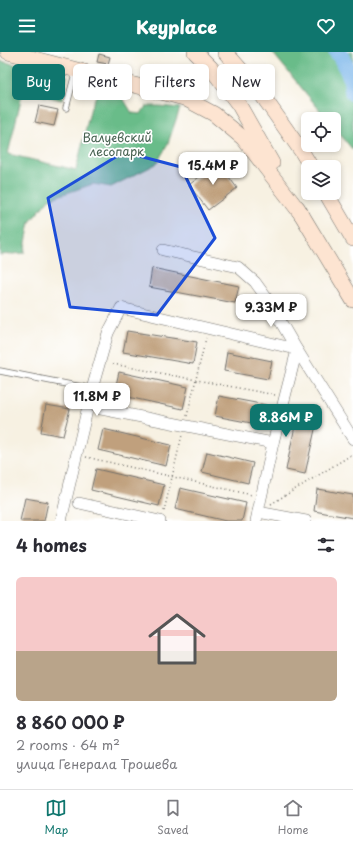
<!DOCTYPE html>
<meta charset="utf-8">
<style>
body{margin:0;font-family:"Playpen Sans",sans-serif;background:#f2f2f3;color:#2b2b33;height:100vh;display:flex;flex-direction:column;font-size:15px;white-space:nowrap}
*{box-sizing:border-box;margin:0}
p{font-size:13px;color:#7c7c81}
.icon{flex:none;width:22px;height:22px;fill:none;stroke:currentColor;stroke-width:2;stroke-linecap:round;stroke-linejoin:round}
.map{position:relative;height:469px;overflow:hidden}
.sheet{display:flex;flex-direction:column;background:#fff;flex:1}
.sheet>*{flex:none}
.guide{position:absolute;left:12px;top:12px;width:329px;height:36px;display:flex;gap:8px}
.fabs{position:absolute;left:301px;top:60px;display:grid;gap:8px}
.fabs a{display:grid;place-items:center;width:40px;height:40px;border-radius:6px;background:#fff;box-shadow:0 2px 6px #0003;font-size:20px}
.price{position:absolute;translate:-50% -34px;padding:0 9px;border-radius:8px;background:#fff;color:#222;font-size:13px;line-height:26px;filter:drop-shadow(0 1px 2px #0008)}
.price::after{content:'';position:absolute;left:50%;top:24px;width:12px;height:9px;margin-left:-6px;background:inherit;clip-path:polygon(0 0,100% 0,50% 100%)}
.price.active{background:#0f766e;color:#fff}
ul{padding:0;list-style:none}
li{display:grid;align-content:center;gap:8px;height:212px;padding:0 16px}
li+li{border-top:1px solid #e1e1e2}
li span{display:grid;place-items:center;height:124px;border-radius:6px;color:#555}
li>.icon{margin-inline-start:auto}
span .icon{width:72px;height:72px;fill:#fffc;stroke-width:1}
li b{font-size:17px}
h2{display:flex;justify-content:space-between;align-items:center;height:48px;padding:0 16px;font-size:17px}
.chip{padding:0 14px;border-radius:6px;background:#fff;box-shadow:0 2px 6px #0003;font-size:14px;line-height:36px}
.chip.active{background:#0f766e;color:#fff}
header{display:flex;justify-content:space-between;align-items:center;height:52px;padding:0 16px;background:#0f766e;color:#fff;font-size:18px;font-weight:800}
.tabs{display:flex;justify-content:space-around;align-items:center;height:56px;border-top:1px solid #e1e1e2;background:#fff;font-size:11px;color:#7c7c81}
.tabs a{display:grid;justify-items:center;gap:2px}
.tabs .active{color:#0f766e}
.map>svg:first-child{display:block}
.forest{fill:#69bc89;stroke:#4a745a}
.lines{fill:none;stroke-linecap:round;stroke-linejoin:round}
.river{stroke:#77b4e9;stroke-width:17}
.building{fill:#c0a07d}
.lane-casing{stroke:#72706b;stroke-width:7}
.street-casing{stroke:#72706b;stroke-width:12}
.secondary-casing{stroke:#72706b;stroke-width:16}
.path{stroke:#72706b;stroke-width:1.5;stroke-dasharray:1 3;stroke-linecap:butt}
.lane{stroke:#fff;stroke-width:5.5}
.street{stroke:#fff;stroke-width:11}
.secondary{stroke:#fde4d1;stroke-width:15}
.marked{fill:#1d4ed8;fill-opacity:0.2;stroke:#1d4ed8;stroke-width:3;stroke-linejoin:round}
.labels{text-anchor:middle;stroke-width:3.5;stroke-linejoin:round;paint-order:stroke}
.park-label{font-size:12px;fill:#45604f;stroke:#fff}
</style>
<header><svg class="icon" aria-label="menu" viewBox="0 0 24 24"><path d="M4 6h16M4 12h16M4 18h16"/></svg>Keyplace<svg class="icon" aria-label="heart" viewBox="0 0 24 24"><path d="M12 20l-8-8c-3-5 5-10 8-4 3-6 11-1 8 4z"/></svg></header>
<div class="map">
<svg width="353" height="469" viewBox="0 0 353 469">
<rect width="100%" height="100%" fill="#fff"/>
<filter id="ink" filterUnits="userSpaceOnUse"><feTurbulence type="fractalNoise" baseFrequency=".025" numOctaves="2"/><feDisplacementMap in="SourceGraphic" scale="8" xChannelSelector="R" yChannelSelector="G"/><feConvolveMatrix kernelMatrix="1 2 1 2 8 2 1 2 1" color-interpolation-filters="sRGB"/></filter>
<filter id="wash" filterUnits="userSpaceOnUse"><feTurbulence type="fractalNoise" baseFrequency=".012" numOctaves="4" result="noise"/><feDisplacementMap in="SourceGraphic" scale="16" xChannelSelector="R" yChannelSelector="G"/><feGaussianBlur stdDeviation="0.9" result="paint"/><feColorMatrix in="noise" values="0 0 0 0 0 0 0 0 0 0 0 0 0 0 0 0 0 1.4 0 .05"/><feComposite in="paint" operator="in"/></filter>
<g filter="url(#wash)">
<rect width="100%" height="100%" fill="#f7f1e2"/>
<g class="forest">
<polygon points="272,0 353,0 353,98 334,75 334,67 327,67"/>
<polygon points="0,9 67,24 62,48 23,39 8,102 76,118 91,55 97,42 120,41 132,61 141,62 146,54 159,54 180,56 167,94 156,112 111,135 93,132 49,147 30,170 24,201 0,203"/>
</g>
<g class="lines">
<polyline class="river" points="337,0 340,3 351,25 353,41"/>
</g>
<g id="blocks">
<g class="building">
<polygon points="99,2 110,5 108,12 97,10"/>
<polygon points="39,54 58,58 54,74 35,70"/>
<polygon points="218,110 237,136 208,158 189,133"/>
<polygon points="152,216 239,234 235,251 149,235"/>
<polygon points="127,279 197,290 193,312 123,300"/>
<polygon points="227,300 272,309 268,327 224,319"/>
<polygon points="119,320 188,335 183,357 114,342"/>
<polygon points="219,344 266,353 262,373 215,364"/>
<polygon points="46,353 70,357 63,384 41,380"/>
<polygon points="296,369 316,373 305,422 286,418"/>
<polygon points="103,377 171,393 166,414 98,398"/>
<polygon points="207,400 253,411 248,431 202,420"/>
<polygon points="96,417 164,433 159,454 91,438"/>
<polygon points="180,436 246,451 242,469 226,469 175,457"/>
<polygon points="317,437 353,443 353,466 314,459"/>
<polygon points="25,446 48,450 44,469 20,469"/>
</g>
</g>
</g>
<g filter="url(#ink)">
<use href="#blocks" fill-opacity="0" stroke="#72706b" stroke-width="1"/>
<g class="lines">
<g class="lane-casing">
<g id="lane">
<polyline points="66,56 76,18"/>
<polyline points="0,319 92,337"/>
</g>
</g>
<g class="street-casing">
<g id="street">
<polyline points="163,198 238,215 255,230 268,248 297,298 353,387"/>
<polyline points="101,357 273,391"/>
<polyline points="79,451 160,469"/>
<polyline points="258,460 306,469"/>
<polyline points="61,469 92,337 108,281 121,256 296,297"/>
<polyline points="256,469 273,391 297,298"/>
</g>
</g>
<g class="secondary-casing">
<g id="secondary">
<polyline points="8,0 184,46 214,62 243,86 302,163"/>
<polyline points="195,0 211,16 239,53 272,111"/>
<polyline points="225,0 257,36 302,100 311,115"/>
<polyline points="326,141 353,187"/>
<polyline points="297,155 353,248"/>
</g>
</g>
<g class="path">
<polyline points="113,312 275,343"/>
<polyline points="187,364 206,286"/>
<polyline points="86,405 252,443"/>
<polyline points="271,452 353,402"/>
<polyline points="164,459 182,383"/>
</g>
<use href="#lane" class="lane"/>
<use href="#street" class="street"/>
<use href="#secondary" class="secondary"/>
</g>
</g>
<path class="marked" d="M124,100l57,15 34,71 -58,77 -87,-8 -22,-109z"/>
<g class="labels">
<g class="park-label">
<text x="117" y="90">Валуевский<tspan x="117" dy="14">лесопарк</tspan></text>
</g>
</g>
</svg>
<div class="fabs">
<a><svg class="icon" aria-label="locate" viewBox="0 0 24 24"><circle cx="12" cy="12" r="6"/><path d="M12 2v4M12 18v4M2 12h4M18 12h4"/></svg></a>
<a><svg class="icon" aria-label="layers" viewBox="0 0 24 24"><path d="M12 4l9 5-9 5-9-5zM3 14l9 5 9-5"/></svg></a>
</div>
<b class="price" style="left:213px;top:134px">15.4M ₽</b>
<b class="price" style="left:271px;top:276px">9.33M ₽</b>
<b class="price" style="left:97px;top:365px">11.8M ₽</b>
<b class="price active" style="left:286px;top:386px">8.86M ₽</b>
<div class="guide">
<a class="chip active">Buy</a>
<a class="chip">Rent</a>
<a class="chip">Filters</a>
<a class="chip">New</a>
</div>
</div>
<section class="sheet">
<h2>4 homes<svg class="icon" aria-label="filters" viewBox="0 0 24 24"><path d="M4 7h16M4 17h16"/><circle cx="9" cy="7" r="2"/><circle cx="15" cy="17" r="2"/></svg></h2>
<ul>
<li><span style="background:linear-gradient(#f6c9c9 60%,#b9a48a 0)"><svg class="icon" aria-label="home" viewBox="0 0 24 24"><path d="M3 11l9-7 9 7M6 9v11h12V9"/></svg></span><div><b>8 860 000 ₽</b><p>2 rooms · 64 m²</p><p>улица Генерала Трошева</p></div></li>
</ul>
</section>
<nav class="tabs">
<a class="active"><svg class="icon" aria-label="map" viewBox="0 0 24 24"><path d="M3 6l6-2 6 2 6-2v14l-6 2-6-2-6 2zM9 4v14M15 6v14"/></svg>Map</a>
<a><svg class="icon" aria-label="saved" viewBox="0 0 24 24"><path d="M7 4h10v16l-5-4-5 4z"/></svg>Saved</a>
<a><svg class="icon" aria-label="home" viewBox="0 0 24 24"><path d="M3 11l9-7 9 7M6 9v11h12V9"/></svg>Home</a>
</nav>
